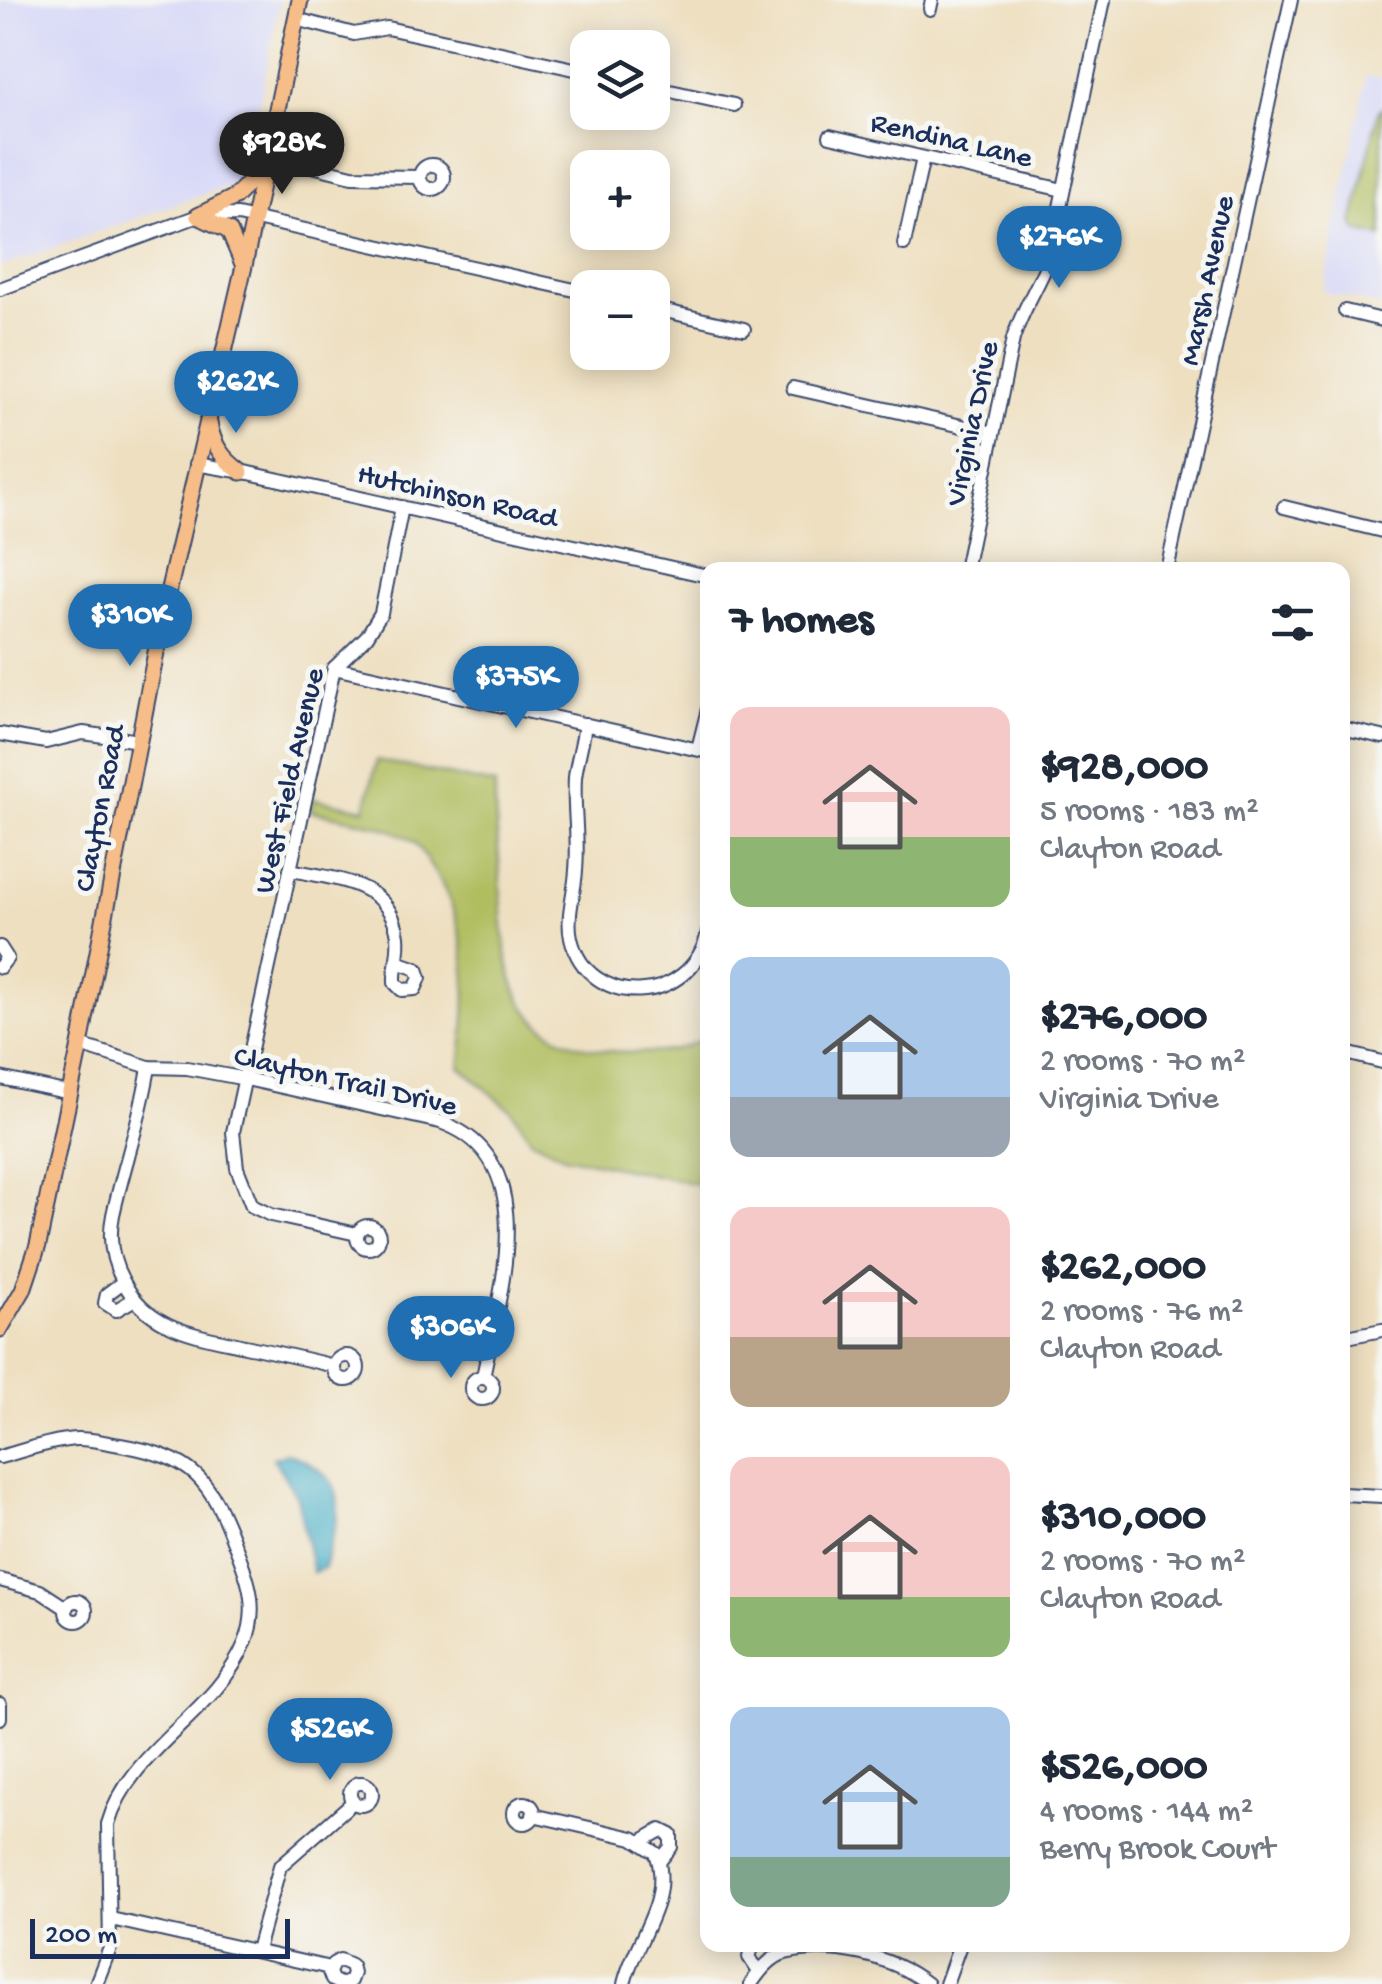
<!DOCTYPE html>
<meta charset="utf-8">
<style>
body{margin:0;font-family:"Gochi Hand",sans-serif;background:#f2f2f3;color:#1f2937;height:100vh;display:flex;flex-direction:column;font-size:38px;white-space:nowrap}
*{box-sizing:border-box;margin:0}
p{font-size:32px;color:#747a83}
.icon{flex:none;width:55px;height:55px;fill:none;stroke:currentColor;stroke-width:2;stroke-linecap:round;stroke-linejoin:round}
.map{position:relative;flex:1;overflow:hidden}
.drawer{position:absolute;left:700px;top:562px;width:650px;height:1390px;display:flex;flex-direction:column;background:#fff;border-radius:20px;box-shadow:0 5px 25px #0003}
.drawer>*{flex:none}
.controls{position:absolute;left:570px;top:30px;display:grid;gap:20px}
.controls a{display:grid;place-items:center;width:100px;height:100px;border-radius:20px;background:#fff;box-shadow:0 5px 25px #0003;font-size:50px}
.scale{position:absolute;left:30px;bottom:25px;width:260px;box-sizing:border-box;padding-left:10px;border:5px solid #1b2f5e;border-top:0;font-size:28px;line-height:35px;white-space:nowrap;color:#1b2f5e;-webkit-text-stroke:8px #f6f6f2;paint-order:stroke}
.price{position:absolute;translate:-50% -85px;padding:0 22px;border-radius:35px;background:#1f6fb2;color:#fff;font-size:32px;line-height:65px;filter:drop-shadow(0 2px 5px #0008)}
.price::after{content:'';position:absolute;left:50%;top:60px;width:30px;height:22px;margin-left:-15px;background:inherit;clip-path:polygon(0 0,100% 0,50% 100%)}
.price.selected{background:#222;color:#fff}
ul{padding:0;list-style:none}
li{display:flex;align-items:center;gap:30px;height:250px;padding:0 30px}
li span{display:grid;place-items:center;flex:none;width:280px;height:200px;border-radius:20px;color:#555}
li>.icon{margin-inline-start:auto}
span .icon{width:120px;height:120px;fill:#fffc;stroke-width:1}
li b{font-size:42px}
h2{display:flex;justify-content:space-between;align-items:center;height:120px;padding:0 30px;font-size:42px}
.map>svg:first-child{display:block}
.built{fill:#d6d7f8}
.green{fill:#b1be60;stroke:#66765f;stroke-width:2.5}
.water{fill:#47afc6;stroke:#316f92;stroke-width:2.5}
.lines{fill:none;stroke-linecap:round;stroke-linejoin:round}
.minor-casing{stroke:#3b496d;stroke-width:16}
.major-casing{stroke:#3b496d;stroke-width:19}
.minor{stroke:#fff;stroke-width:12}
.major{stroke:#f7bd88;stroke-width:15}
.labels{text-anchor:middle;stroke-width:10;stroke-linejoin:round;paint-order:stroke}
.street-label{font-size:30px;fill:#1b2f5e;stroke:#f6f6f2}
</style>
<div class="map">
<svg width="1382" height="1984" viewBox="0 0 1382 1984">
<rect width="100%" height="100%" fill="#f6f6f2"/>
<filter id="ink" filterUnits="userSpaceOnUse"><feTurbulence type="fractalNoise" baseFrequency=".01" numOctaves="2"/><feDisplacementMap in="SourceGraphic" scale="20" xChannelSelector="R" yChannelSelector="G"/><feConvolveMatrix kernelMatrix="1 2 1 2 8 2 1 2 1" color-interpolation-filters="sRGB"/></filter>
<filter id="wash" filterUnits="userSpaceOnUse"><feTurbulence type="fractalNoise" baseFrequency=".0048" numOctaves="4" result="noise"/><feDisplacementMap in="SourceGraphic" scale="40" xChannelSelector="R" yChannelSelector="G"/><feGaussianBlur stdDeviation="2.25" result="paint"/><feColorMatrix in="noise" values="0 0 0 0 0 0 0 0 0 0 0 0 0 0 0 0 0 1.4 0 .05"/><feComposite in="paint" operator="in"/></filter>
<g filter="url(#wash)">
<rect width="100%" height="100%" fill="#eedfc0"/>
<g class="built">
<polygon points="0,0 280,0 248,162 240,181 0,267"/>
<polygon points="1366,76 1382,78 1382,306 1323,292"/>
</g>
<g class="green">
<polygon points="1382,108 1382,237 1359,232 1353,224 1378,112"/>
<path d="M377,760l118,25c-1,31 4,62 5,93 5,85 4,162 110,173 36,3 66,4 97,-14v149l-143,-30 -32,-16 -21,-30 -51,-43c9,-67 13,-141 -29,-200 -5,-7 -10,-19 -17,-25 -22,-17 -76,-25 -103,-31l3,-12 51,10z"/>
</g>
<path class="water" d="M287,1453c69,28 53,54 37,115l-11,4 -16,-75 -24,-39z"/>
</g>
<g filter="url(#ink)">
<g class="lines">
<g class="minor-casing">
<g id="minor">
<polyline points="930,9 932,0"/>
<polyline points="296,19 354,34 387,28 588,72"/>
<polyline points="652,87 734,105"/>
<polyline points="830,136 1063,190"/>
<polyline points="268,155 352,176 420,177"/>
<circle cx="432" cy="177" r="12"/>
<polyline points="904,244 923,158"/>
<polyline points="0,289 198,216 238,215 588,293"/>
<polyline points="652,308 744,329"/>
<polyline points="1345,311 1382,320"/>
<polyline points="793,388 993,433"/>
<polyline points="196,464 249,473 708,576"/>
<polyline points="1284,507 1382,531"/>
<path d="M965,570l48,-231c9,-29 25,-52 36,-80l55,-259"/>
<polyline points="1167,570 1291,0"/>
<polyline points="334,668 708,752"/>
<path d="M585,724c-2,18 -8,36 -10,53 -2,31 4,62 1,93 -1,22 -10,46 -5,68 16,72 120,70 137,-6"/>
<polyline points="1342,728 1382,737"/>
<polyline points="0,734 46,742 83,733 139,741"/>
<polyline points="698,749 708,709"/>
<path d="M291,870c43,9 99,11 107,66 2,16 -4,31 -3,47l7,7 13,-1 5,-11 -3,-9 -20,-7"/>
<polyline points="0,947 7,958 0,967"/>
<path d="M80,1045l69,22 38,1 59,11 194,43c106,36 58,176 43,255"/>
<polyline points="1342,1052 1382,1062"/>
<path d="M149,1067c-8,51 -25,98 -36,148 -5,24 -1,46 10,66 25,49 74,54 122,65 30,6 60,13 89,20"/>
<polyline points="0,1078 70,1093"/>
<circle cx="368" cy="1237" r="11"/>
<polyline points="357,1234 271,1215 252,1206 237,1168 233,1132 334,668 367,636 381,613 402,507"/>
<polyline points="123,1282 107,1294 105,1303 116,1310 133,1300"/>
<polyline points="1342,1338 1382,1330"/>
<circle cx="346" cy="1368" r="12"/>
<circle cx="482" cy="1388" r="11"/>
<path d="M0,1457c22,-6 44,-14 67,-17 17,-3 36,2 53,5 74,13 90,33 116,103 13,32 23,61 9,95 -29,71 -116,106 -137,181l2,124 -14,36"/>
<polyline points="1342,1494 1382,1496"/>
<polyline points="0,1580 40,1591 66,1608"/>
<circle cx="76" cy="1611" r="10"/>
<polyline points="0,1704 0,1718"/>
<circle cx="361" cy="1794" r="11"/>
<circle cx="524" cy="1813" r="10"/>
<path d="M533,1815l100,23 23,15c18,48 -22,87 -32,131"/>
<polyline points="642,1841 661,1830 671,1835 671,1847 659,1862"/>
<polyline points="111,1919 330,1968"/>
<polyline points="753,1945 749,1957 759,1972"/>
<polyline points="257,1950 280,1866 353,1802"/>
<polyline points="340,1984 332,1980 329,1972 333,1964 340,1960 351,1965 353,1973 350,1981 343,1984"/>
<path d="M751,1984c8,-12 19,-27 34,-31 45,-11 106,2 142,31"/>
<polyline points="946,1984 960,1945"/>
</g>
</g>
<g class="major-casing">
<g id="major">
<polyline points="198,216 235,197 265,166"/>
<polyline points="198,216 229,231 243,264"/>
<path d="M209,423c4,23 14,36 32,49"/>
<polyline points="0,1329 23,1290 38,1245 80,1045 165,606 244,266 300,0"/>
</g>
</g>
<use href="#minor" class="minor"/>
<use href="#major" class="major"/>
</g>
</g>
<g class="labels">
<g class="street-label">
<text transform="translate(952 138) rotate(13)" y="10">Rendina Lane</text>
<text transform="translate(1205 280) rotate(-78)" y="10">Marsh Avenue</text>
<text transform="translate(970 423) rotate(-78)" y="10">Virginia Drive</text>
<text transform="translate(458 494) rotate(13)" y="10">Hutchinson Road</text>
<text transform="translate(287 780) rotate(-77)" y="10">West Field Avenue</text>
<text transform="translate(98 808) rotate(-79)" y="10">Clayton Road</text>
<text transform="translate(346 1079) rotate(13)" y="10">Clayton Trail Drive</text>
</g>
</g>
</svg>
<div class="controls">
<a><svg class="icon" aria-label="layers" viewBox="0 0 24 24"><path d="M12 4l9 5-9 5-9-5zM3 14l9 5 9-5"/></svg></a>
<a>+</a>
<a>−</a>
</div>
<div class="scale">200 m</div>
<b class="price selected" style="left:282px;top:197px">$928K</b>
<b class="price" style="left:1059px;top:291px">$276K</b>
<b class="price" style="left:236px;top:436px">$262K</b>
<b class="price" style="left:130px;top:669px">$310K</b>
<b class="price" style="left:516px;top:731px">$375K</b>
<b class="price" style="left:451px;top:1381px">$306K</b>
<b class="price" style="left:330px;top:1783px">$526K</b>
<section class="drawer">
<h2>7 homes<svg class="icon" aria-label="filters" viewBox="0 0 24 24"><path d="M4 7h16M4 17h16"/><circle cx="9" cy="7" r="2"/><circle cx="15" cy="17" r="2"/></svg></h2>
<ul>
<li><span style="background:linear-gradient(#f6c9c9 65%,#8fb573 0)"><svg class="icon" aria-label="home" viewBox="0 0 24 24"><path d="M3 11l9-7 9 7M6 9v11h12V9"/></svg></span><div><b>$928,000</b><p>5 rooms · 183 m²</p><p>Clayton Road</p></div></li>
<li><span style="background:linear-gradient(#a9c7e8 70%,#9aa5b1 0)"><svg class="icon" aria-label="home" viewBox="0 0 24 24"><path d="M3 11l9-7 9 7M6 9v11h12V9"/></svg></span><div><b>$276,000</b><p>2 rooms · 70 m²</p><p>Virginia Drive</p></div></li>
<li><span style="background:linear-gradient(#f6c9c9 65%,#b9a48a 0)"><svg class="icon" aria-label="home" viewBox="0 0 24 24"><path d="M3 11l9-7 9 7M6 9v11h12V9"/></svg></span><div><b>$262,000</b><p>2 rooms · 76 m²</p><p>Clayton Road</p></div></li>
<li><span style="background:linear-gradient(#f6c9c9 70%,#8fb573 0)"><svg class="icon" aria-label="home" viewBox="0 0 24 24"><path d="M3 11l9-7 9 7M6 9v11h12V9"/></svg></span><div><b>$310,000</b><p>2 rooms · 70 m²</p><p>Clayton Road</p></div></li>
<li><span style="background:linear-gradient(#a9c7e8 75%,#7fa58c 0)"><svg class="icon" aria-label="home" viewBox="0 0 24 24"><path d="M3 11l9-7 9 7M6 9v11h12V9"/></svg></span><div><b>$526,000</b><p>4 rooms · 144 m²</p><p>Berry Brook Court</p></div></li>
</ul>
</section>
</div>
